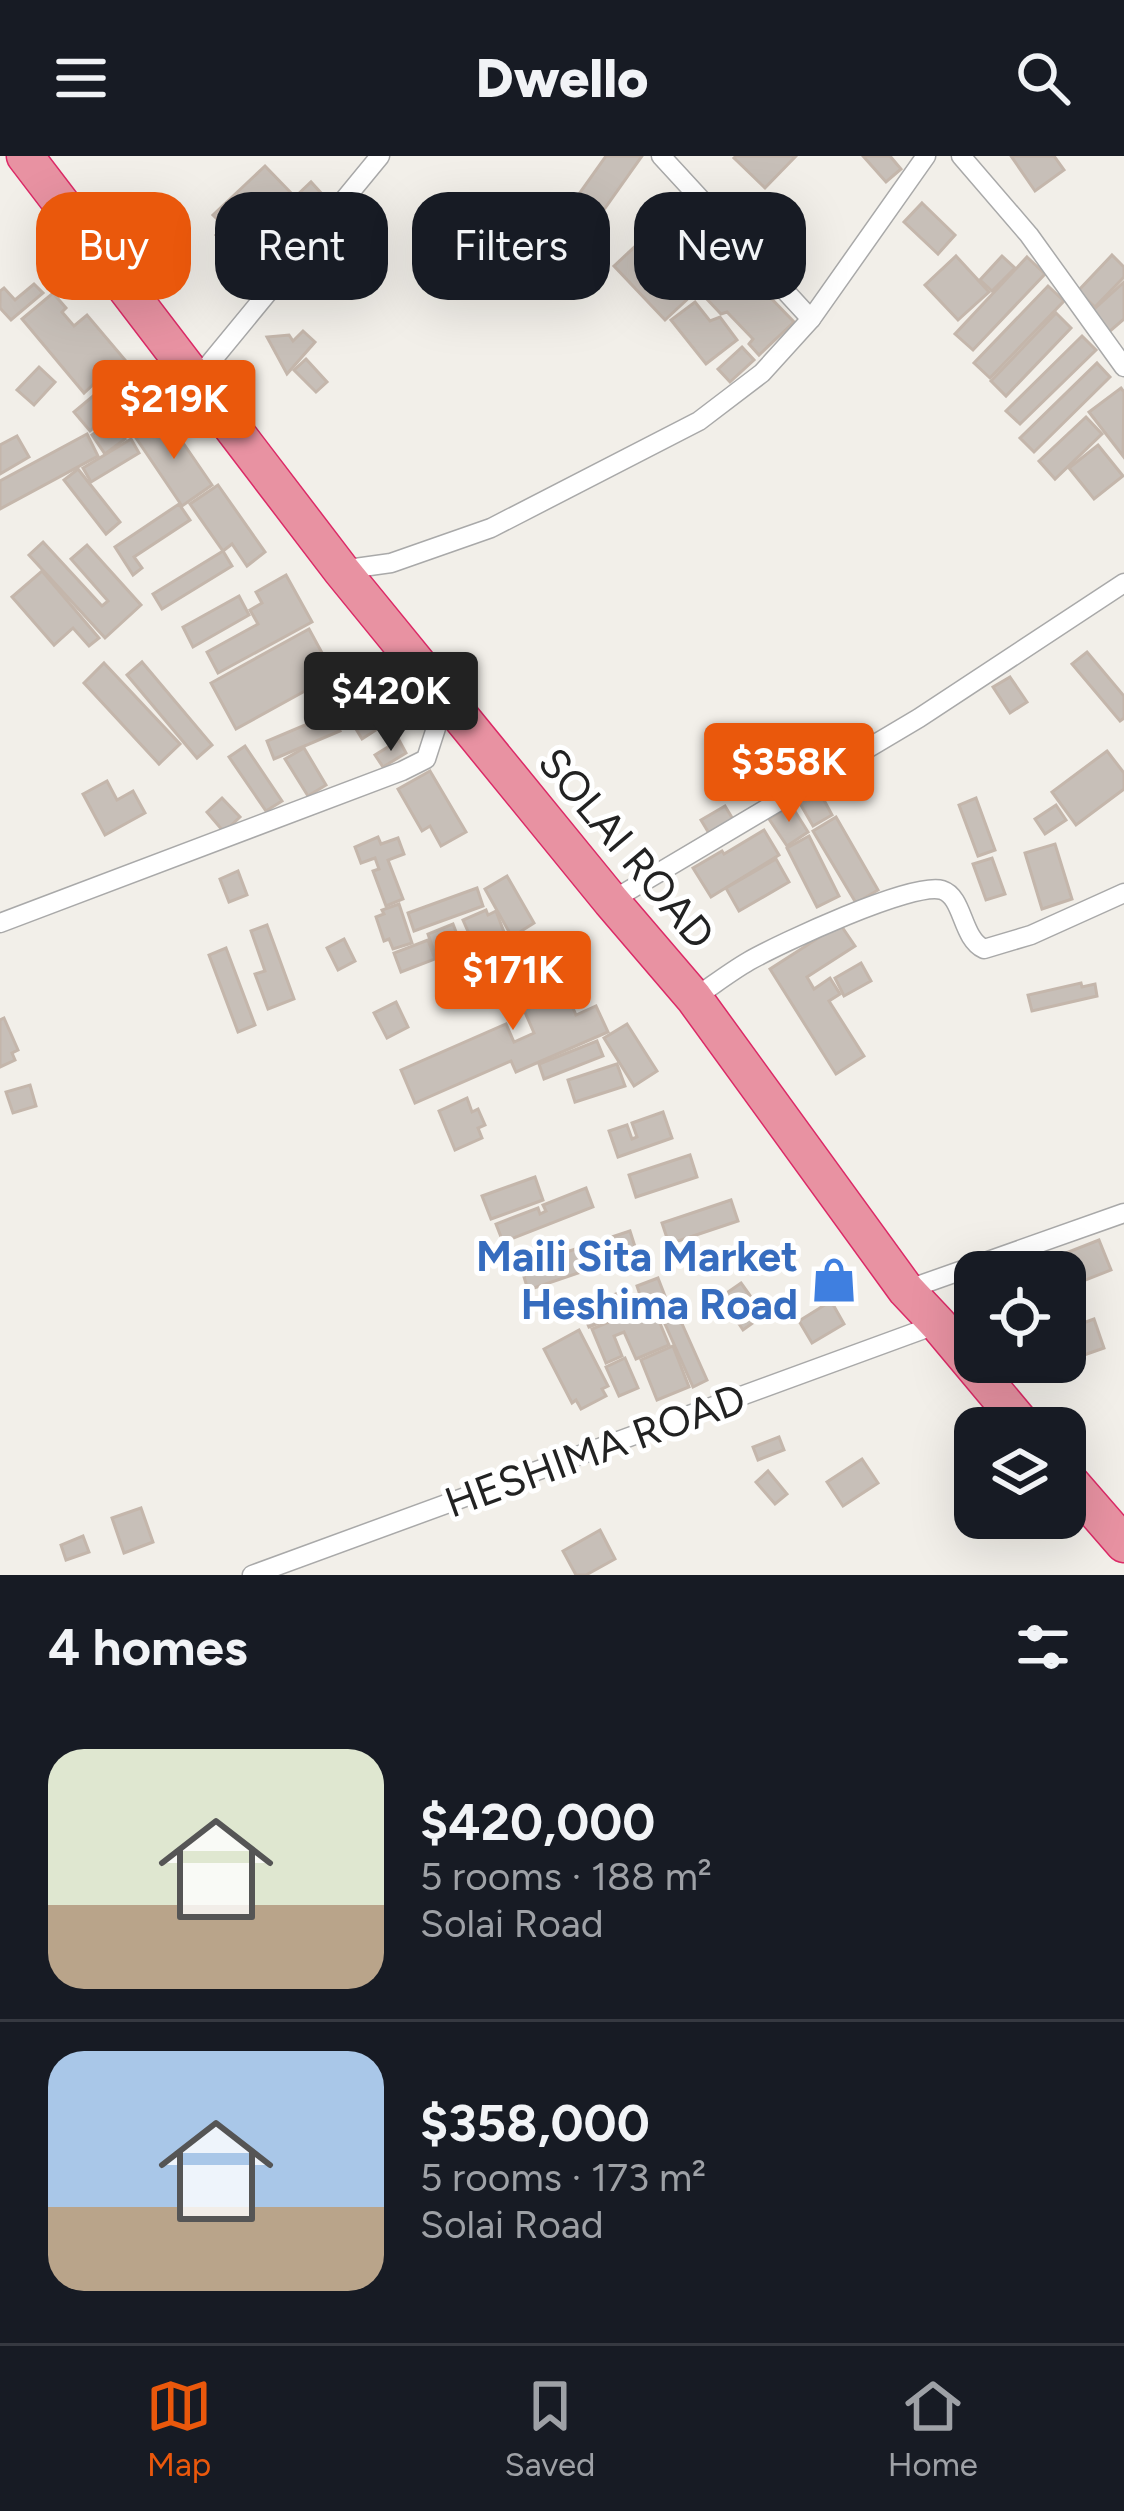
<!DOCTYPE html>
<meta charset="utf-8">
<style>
body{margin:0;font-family:Figtree,sans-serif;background:#20242c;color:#f1f3f6;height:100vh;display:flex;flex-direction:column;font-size:45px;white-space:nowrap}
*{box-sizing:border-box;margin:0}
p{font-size:39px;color:#9ea1a6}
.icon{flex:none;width:66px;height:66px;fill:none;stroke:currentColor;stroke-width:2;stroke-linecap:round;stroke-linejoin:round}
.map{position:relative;height:1419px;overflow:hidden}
.side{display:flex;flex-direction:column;background:#171b24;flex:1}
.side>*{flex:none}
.banner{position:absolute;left:36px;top:36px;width:1053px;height:108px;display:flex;gap:24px}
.tools{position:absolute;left:954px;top:1095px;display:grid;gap:24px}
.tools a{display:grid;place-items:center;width:132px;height:132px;border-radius:24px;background:#171b24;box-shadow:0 12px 48px #0002;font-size:60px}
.price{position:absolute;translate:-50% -102px;padding:0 27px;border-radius:12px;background:#ea580c;color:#fff;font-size:39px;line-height:78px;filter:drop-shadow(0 3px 6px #0008)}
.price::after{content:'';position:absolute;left:50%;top:72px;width:36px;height:27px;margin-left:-18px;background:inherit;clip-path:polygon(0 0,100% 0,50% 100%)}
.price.active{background:#222;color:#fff}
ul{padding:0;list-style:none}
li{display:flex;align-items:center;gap:36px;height:300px;padding:0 48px}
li+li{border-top:3px solid #363941}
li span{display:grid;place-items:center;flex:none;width:336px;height:240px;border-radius:36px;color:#555}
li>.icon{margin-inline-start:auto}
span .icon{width:144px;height:144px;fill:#fffc;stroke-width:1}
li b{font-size:51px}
h2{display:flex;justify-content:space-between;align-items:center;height:144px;padding:0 48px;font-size:51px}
.tag{padding:0 42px;border-radius:36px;background:#171b24;box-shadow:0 12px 48px #0002;font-size:42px;line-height:108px}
.tag.active{background:#ea580c;color:#fff}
header{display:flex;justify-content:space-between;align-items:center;height:156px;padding:0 48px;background:#171b24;font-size:54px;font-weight:800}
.tabs{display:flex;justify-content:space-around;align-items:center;height:168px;border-top:3px solid #363941;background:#171b24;font-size:33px;color:#9ea1a6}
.tabs a{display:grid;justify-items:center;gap:6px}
.tabs .active{color:#ea580c}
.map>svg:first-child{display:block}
.building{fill:#c7bfb8;stroke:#c4b6ab;stroke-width:3}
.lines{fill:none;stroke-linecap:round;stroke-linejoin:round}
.street-casing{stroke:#a9a9a9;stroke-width:21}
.highway-casing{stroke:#dc2a67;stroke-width:39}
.street{stroke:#fff;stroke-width:18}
.highway{stroke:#e892a2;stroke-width:36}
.labels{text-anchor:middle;stroke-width:10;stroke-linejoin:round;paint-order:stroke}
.street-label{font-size:42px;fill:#222;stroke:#fff}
.shop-label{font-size:42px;font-weight:bold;fill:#366cbe;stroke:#fff;text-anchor:end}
</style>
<header><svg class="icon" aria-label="menu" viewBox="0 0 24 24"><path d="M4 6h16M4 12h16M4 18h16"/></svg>Dwello<svg class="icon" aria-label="search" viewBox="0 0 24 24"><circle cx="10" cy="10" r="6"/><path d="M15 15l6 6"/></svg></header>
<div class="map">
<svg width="1124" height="1419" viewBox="0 0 1124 1419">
<rect width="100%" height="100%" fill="#f2efe9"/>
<g class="building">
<polygon points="606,0 642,0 591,72 567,55"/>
<polygon points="736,0 796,0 765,32 734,2"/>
<polygon points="863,0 890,0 901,13 886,26"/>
<polygon points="1011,0 1054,0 1064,14 1035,35"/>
<polygon points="265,10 295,41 311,26 332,49 255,121 216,79 225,71 213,59"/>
<polygon points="686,43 705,64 696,72 717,94 722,89 733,101 665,164 614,110"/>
<polygon points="922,47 955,79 938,98 904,66"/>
<polygon points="774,56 789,73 768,91 753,73"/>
<polygon points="1112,99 1124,111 1124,121 1095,151 1078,135"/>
<polygon points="956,100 989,136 958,164 925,129"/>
<polygon points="1002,100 1015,112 992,135 980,124"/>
<polygon points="1027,101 1045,118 973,194 955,178"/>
<polygon points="737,107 794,166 759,199 749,188 753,183 727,156 721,158 704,140"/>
<polygon points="1124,126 1124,163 1109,176 1091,156"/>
<polygon points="34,128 43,137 11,164 0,152 0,135 4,132 15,144"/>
<polygon points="1048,130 1064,145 990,222 974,207"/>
<polygon points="53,137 66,152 62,156 74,170 87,159 153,237 148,241 160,255 143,270 124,246 90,275 74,256 104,231 98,224 84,237 22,163"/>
<polygon points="695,146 710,165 720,161 737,184 706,208 671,164"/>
<polygon points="1056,157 1071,172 1006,240 991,225"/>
<polygon points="303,175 315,186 287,218 267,181 289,179 293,185"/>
<polygon points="1082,180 1096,194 1020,268 1006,255"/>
<polygon points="742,191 754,204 730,226 718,213"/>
<polygon points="306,203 327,226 316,236 294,214"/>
<polygon points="1097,207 1110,221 1034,296 1020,282"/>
<polygon points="39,211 55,226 34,249 17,234"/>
<polygon points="1121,232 1124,236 1123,300 1089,256"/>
<polygon points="1086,261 1102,278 1055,323 1039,305"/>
<polygon points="166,262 212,329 182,350 136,282"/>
<polygon points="112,265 125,283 105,298 92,279"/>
<polygon points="87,278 98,300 0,353 0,325"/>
<polygon points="17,280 29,301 0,318 0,289"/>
<polygon points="131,283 139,297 91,326 83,312"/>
<polygon points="1098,289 1123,320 1094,343 1069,312"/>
<polygon points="78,313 120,366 106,378 64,324"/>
<polygon points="218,329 265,396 247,410 232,388 223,395 190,348"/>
<polygon points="179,348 190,364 134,401 142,412 133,419 115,391"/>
<polygon points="43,386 102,450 108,445 71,403 87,389 141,449 105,482 29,399"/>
<polygon points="223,395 232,410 162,453 153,438"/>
<polygon points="42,415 99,482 89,490 73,472 54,489 12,441"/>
<polygon points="286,419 312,466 218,517 207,496 258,468 250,454 262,447 256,436"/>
<polygon points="239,440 249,459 193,491 183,471"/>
<polygon points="309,473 334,519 236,573 211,527"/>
<polygon points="1087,496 1124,540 1124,562 1120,565 1072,508"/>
<polygon points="142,506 212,589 197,602 127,519"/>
<polygon points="104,507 180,588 159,608 84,527"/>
<polygon points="348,512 385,568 362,583 353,568 346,572 337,558 329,564 312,538 325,529 333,541 336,539 328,526"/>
<polygon points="1010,521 1027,546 1010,557 993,531"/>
<polygon points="324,561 326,566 334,562 340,575 274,603 267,585"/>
<polygon points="399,584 406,597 383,611 375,599"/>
<polygon points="245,590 282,645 266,655 229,601"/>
<polygon points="304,592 326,629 308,640 285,603"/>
<polygon points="1107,595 1124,617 1124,633 1076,669 1052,636"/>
<polygon points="430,615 466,676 441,690 430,670 422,675 398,633"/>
<polygon points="107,625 117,644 133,635 145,657 105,679 83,638"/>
<polygon points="818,633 832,659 813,670 798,644"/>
<polygon points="222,642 240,661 224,676 207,656"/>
<polygon points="976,642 995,694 978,700 959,649"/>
<polygon points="791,649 808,676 787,690 769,663"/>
<polygon points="1056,649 1066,664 1045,678 1035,663"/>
<polygon points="725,650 734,665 710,679 701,664"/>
<polygon points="836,661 878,734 856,747 813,675"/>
<polygon points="764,674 779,699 711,741 693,712 722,695 724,698"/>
<polygon points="809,680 839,740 817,751 787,692"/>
<polygon points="378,681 381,688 398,682 404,698 388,704 403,743 386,750 373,715 379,713 375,702 361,707 355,691"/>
<polygon points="1055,688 1072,743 1042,753 1025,697"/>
<polygon points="992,702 1005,738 986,744 973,708"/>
<polygon points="776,703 789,726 739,755 726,732"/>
<polygon points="238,715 247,739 229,746 220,723"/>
<polygon points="507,720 534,767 512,781 485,733"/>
<polygon points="477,732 483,750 414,775 408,757"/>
<polygon points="399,748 412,787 393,793 389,783 384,785 376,761 384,758 382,754"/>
<polygon points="486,754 488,759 496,755 504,776 474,789 463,764"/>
<polygon points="453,768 463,794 437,804 428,778"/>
<polygon points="840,768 855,790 807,821 814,833 830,822 840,838 829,845 864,900 836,918 770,813"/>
<polygon points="267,769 294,843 268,853 255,818 265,815 251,775"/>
<polygon points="344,783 355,805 338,814 327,792"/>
<polygon points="428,784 435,803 401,816 394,797"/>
<polygon points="226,792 255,869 238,876 209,799"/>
<polygon points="547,792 576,859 596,850 608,876 516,916 511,905 415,947 401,914 506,868 514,886 534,877 505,810"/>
<polygon points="861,807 871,825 844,840 835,822"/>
<polygon points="1081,827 1082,831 1095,828 1097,840 1032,855 1028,839"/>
<polygon points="396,846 408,871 387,882 374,857"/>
<polygon points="4,862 18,894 12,897 15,904 0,911 0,864"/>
<polygon points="627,868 657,915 634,930 604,882"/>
<polygon points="597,885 603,900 544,923 539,908"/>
<polygon points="617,908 625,930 575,946 568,924"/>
<polygon points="30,929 36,950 13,957 6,936"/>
<polygon points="467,942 472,956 478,953 485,969 478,972 482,982 455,994 439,955"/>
<polygon points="663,956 672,982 618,1001 609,975 627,969 632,983 637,981 632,967"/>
<polygon points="690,999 697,1021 636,1041 629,1019"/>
<polygon points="535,1021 543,1044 491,1063 482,1040"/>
<polygon points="586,1032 593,1051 503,1086 496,1068 538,1052 540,1058 546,1055 543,1049"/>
<polygon points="731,1044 738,1065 669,1088 662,1067"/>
<polygon points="630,1075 637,1097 528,1134 521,1111"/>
<polygon points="1099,1084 1111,1114 1065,1132 1065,1116 1059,1116 1053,1102"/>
<polygon points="658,1122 665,1140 643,1148 637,1130"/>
<polygon points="741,1127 764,1159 743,1174 721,1141"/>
<polygon points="628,1134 635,1153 589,1171 581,1152 592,1147 596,1157 613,1150 610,1140"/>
<polygon points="831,1145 844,1168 812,1187 799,1165"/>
<polygon points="652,1148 669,1189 636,1203 624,1176 614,1180 622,1200 606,1207 592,1173"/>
<polygon points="675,1152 707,1224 693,1231 661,1159"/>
<polygon points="1094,1163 1104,1192 1084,1199 1075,1170"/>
<polygon points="579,1174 608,1230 602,1233 606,1240 581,1253 576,1244 572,1247 544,1193"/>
<polygon points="673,1190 689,1231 657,1244 641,1204"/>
<polygon points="625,1202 638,1232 619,1240 606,1211"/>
<polygon points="779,1281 784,1294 758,1304 753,1291"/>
<polygon points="862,1303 878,1327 843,1350 827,1326"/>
<polygon points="768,1315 787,1338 775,1348 756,1326"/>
<polygon points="141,1352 153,1386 124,1397 112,1362"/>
<polygon points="600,1374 615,1403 586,1419 576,1419 563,1395"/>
<polygon points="83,1380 89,1396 66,1404 61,1389"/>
</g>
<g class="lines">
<g class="street-casing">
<g id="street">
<polyline points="661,0 811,163"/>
<polyline points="961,0 1029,79 1124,211"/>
<polyline points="196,224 380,0"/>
<polyline points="341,414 391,407 491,372 699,265 762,217 811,163 926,0"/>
<polyline points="611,745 919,562 1124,427"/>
<polyline points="0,767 402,615 426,603 436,572 431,537"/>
<path d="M694,842c18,-12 36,-26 55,-37 30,-17 164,-80 193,-71 22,7 19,48 42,59l47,-14 93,-42"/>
<polyline points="906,1134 1124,1057"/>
<polyline points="252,1419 938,1168"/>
</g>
</g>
<g class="highway-casing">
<g id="highway">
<polyline points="25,0 341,414 611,745 694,842 906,1134 938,1168 1025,1272"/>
<polyline points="1065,1320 1124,1388"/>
</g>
</g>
<use href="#street" class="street"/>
<use href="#highway" class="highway"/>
</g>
<defs>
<g id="shop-bare" transform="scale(3.6)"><path d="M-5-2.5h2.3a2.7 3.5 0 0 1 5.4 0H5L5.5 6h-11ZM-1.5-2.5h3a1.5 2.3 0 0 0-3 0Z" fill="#3f7fe0" stroke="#fff" stroke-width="2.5" paint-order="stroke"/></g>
</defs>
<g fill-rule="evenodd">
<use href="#shop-bare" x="834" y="1124"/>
</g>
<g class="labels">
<g class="street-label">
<text transform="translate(627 692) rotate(50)" y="15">SOLAI ROAD</text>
<text transform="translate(595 1294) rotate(-20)" y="15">HESHIMA ROAD</text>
</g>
<g class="shop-label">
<text x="798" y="1115">Maili Sita Market<tspan x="798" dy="48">Heshima Road</tspan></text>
</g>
</g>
</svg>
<div class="tools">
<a><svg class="icon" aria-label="locate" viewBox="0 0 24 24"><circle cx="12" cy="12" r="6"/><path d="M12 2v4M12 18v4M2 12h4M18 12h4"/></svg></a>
<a><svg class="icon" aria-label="layers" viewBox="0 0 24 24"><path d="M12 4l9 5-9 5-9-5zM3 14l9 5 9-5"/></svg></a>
</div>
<b class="price" style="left:174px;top:306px">$219K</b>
<b class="price active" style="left:391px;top:598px">$420K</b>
<b class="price" style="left:789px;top:669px">$358K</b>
<b class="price" style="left:513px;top:877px">$171K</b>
<div class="banner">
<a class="tag active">Buy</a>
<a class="tag">Rent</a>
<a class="tag">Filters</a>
<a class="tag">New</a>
</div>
</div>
<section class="side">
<h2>4 homes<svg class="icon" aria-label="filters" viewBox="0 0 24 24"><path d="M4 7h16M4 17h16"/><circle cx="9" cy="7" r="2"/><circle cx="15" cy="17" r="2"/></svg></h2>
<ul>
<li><span style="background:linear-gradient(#dfe7d0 65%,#b9a48a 0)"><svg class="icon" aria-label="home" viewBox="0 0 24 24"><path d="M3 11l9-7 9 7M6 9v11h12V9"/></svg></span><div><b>$420,000</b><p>5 rooms · 188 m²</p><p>Solai Road</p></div></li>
<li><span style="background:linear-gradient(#a9c7e8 65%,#b9a48a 0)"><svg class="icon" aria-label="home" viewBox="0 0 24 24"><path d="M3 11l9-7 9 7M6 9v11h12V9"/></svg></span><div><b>$358,000</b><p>5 rooms · 173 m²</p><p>Solai Road</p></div></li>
</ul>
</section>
<nav class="tabs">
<a class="active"><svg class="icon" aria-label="map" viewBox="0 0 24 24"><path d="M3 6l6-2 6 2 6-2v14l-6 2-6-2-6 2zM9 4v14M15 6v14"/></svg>Map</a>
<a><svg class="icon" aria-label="saved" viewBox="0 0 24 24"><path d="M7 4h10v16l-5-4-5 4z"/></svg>Saved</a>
<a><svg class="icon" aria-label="home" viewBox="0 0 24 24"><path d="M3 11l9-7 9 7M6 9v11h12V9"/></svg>Home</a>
</nav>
